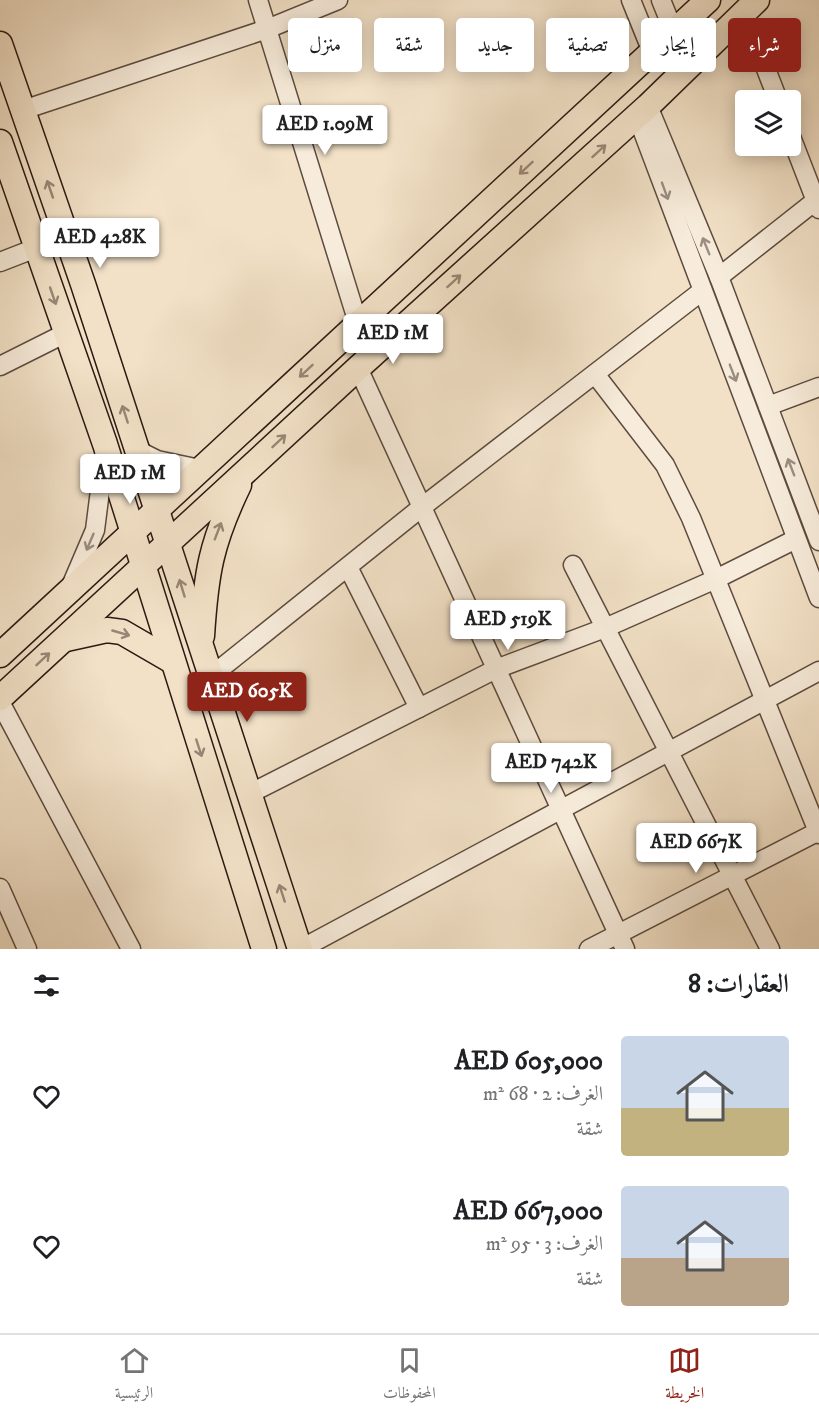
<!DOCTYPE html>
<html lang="ar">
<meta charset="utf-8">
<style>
body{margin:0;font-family:"IM FELL DW Pica",Amiri,serif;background:#f6f6f6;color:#202124;direction:rtl;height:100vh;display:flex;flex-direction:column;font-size:22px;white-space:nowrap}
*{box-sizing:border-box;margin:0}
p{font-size:20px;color:#757577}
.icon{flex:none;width:33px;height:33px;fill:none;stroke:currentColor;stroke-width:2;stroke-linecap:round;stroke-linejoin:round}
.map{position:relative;height:949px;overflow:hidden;direction:ltr}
.side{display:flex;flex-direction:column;background:#fff;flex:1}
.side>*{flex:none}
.banner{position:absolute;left:18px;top:18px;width:783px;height:54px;direction:rtl;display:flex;gap:12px}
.fabs{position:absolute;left:735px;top:90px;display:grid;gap:12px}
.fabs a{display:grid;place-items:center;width:66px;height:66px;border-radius:6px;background:#fff;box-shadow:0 3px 15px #0003;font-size:30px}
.price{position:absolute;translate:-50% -51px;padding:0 14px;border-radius:6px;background:#fff;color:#222;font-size:20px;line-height:39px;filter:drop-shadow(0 2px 3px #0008)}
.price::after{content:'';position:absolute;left:50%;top:36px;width:18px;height:14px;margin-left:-9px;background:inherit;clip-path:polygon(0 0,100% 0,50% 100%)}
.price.active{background:#8f2418;color:#fff}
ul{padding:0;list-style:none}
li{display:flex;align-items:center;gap:18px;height:150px;padding:0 30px}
li span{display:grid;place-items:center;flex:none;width:168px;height:120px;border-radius:6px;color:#555}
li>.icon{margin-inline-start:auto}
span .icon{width:72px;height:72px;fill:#fffc;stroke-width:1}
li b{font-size:26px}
h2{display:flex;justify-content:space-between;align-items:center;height:72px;padding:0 30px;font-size:26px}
.chip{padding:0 21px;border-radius:6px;background:#fff;box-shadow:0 3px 15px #0003;font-size:21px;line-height:54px}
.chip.active{background:#8f2418;color:#fff}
.tab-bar{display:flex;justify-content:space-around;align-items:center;height:84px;border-top:2px solid #e0e0e0;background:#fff;font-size:16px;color:#757577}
.tab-bar a{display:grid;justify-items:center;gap:3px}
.tab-bar .active{color:#8f2418}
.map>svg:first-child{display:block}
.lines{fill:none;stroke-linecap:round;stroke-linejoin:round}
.minor-casing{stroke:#5d4b3f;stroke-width:21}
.major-casing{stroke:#2b1912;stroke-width:27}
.minor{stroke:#f7ecdb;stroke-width:18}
.major{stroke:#f2e1c7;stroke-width:24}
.oneway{stroke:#988776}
.oneway2{stroke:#9b8d81}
</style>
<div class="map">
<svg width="819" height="949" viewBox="0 0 819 949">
<rect width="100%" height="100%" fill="#f2e1c7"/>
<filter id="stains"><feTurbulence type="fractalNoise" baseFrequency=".00333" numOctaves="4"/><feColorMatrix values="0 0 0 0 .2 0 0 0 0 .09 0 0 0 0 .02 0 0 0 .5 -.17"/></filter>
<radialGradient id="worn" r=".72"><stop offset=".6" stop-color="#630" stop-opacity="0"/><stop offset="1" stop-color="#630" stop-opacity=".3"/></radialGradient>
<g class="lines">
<g class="minor-casing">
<g id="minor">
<polyline points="258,0 358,323"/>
<polyline points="631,0 652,52"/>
<polyline points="661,0 674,32"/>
<polyline points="744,12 778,100"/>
<polyline points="648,106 719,277 819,541"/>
<polyline points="23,110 267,29 338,0"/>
<polyline points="637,116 819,598"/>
<polyline points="790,134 819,209"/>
<polyline points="0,262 36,248"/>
<polyline points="719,277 819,198"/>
<polyline points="0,366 66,333"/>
<polyline points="358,368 625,949"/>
<polyline points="595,374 665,465 691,518 819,834"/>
<polyline points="768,406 819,387"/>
<polyline points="137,450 157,460 200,469"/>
<polyline points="573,565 770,949"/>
<polyline points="348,567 419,708"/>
<polyline points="71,586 95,530 105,451"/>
<polyline points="210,677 422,507 702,291"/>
<polyline points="0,702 131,949"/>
<polyline points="249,794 496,669 605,628 716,579 796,539"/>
<polyline points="0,888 27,949"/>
<polyline points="301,949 819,671"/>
<polyline points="589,949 819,831"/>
</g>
</g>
<g class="major-casing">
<g id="major">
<polyline points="0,44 83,284 300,949"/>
<polyline points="0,142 105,444 264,949"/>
<path d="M202,636c4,-63 9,-93 37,-151"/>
<polyline points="66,639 107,630 122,632 172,661"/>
<polyline points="0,655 708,0"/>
<polyline points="0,698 358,368 648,106 757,0"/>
</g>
</g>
<use href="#minor" class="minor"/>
<use href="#major" class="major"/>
</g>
<defs><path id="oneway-shaft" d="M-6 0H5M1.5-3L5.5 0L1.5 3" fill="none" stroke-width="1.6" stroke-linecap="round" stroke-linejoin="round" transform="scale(1.5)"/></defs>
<g class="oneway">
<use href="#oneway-shaft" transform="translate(599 151) rotate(-42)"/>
<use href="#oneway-shaft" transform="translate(526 168) rotate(137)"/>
<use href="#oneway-shaft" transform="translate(50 189) rotate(-109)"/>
<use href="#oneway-shaft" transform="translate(454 281) rotate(-42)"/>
<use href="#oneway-shaft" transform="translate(53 296) rotate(71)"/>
<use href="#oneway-shaft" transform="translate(306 371) rotate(137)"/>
<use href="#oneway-shaft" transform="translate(125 414) rotate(-108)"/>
<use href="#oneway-shaft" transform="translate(279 441) rotate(-43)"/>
<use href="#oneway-shaft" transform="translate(218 531) rotate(-69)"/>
<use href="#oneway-shaft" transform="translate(182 588) rotate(-107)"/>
<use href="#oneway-shaft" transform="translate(121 633) rotate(16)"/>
<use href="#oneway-shaft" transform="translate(43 659) rotate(-43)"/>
<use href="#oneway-shaft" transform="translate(199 748) rotate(72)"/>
<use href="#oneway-shaft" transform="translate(282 893) rotate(-108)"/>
</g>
<g class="oneway2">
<use href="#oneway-shaft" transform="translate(665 191) rotate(70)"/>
<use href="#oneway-shaft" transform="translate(706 246) rotate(-112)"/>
<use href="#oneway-shaft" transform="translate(733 373) rotate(69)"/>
<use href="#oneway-shaft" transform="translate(791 467) rotate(-111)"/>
<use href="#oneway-shaft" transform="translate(90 542) rotate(113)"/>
</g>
<rect width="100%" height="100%" filter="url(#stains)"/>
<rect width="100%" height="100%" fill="url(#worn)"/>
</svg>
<div class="fabs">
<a><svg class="icon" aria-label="layers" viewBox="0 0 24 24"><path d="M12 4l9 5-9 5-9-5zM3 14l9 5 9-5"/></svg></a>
</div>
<b class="price" style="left:325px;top:156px">AED 1.09M</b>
<b class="price" style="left:100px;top:269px">AED 428K</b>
<b class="price" style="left:393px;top:365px">AED 1M</b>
<b class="price" style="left:130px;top:505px">AED 1M</b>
<b class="price" style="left:508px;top:651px">AED 519K</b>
<b class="price active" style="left:247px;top:723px">AED 605K</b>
<b class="price" style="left:551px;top:794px">AED 742K</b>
<b class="price" style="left:696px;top:874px">AED 667K</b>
<div class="banner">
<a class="chip active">شراء</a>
<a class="chip">إيجار</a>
<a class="chip">تصفية</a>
<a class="chip">جديد</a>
<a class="chip">شقة</a>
<a class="chip">منزل</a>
</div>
</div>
<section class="side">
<h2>العقارات: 8<svg class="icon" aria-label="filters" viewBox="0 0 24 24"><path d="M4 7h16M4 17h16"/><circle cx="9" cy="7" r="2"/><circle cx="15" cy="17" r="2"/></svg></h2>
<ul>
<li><span style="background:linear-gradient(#c9d6e8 60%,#c2b280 0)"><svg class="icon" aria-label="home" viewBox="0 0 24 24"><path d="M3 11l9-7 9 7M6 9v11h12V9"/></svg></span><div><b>AED 605,000</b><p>الغرف: 2 · 68 m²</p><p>شقة</p></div><svg class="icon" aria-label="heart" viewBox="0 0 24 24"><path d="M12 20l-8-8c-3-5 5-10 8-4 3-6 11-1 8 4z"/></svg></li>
<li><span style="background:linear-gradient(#c9d6e8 60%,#b9a48a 0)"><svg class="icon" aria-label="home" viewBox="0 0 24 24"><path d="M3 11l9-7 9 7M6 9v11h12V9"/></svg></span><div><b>AED 667,000</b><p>الغرف: 3 · 95 m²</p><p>شقة</p></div><svg class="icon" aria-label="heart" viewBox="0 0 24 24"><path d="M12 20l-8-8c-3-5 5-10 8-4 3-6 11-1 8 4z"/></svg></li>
</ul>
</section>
<nav class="tab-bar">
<a class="active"><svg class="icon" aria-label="map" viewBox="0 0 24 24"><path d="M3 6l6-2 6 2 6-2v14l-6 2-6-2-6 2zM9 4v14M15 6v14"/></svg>الخريطة</a>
<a><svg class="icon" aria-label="saved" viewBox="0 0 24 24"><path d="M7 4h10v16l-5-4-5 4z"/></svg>المحفوظات</a>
<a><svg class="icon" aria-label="home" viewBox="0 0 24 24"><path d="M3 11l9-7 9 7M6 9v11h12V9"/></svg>الرئيسية</a>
</nav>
